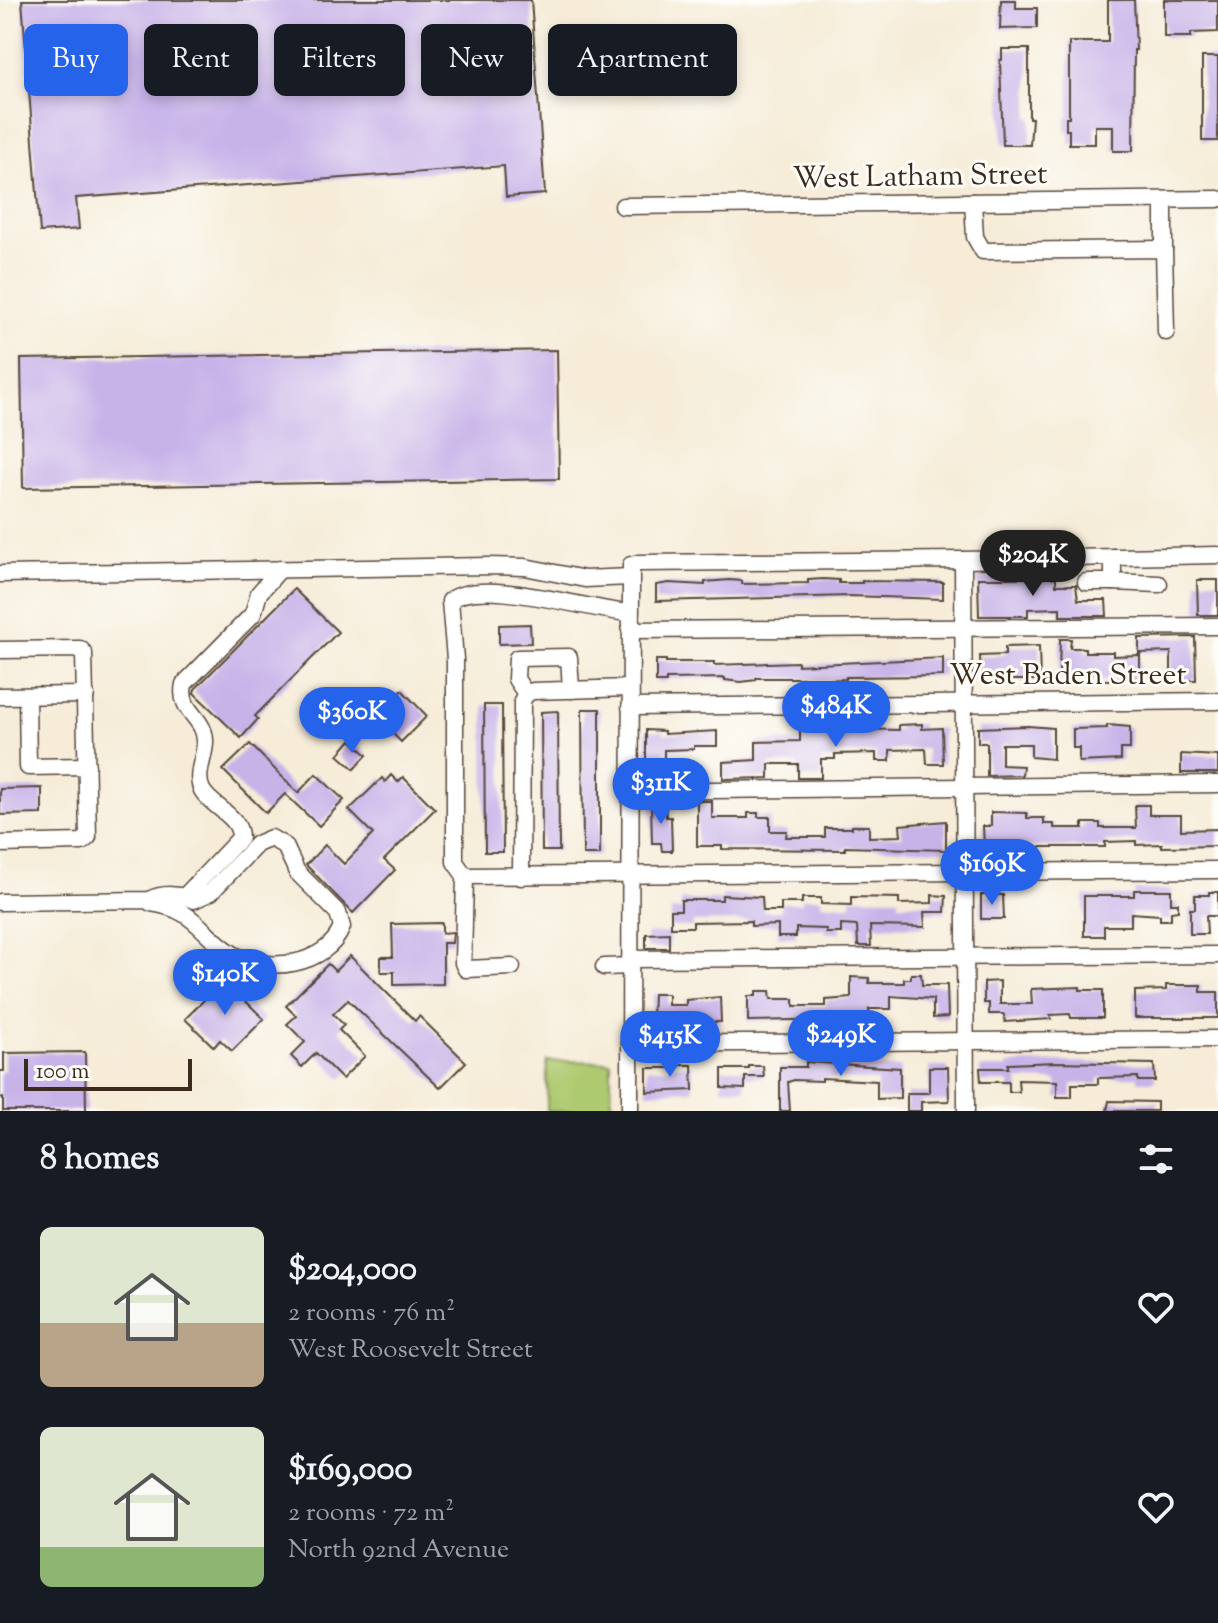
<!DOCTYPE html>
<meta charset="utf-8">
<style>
body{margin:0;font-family:"Sorts Mill Goudy",serif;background:#20242c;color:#f1f3f6;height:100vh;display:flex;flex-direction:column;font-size:30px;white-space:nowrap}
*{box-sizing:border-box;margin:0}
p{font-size:26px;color:#9ea1a6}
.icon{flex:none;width:44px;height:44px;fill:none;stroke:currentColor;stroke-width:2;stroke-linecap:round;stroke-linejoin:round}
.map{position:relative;height:1111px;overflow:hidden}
.sheet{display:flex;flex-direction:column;background:#171b24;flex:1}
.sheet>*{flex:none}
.hud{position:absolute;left:24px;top:24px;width:800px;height:72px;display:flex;gap:16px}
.scale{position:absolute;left:24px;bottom:20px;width:168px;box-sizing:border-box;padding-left:8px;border:4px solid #3b2a1e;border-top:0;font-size:22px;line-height:28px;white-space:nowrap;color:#3b2a1e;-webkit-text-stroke:6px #fdfcf7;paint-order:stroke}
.price{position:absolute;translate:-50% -68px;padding:0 18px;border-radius:28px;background:#2563eb;color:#fff;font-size:26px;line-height:52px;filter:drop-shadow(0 2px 4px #0008)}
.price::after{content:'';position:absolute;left:50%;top:48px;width:24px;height:18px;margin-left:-12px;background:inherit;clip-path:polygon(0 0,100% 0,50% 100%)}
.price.selected{background:#222;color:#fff}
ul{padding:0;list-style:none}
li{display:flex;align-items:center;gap:24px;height:200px;padding:0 40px}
li span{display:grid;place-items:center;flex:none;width:224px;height:160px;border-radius:12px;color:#555}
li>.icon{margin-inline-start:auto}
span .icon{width:96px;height:96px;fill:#fffc;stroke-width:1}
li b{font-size:34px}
h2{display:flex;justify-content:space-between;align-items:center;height:96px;padding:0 40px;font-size:34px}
.chip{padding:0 28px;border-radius:12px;background:#171b24;box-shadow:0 4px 12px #0003;font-size:28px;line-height:72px}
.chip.selected{background:#2563eb;color:#fff}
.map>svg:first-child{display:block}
.green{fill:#aeca70;stroke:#747a47;stroke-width:2}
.building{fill:#c8b3e9}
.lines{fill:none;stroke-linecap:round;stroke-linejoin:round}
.minor-casing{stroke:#57473a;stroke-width:19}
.minor{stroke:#fff;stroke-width:16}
.labels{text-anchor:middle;stroke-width:6;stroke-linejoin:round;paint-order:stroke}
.street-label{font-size:30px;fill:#3b2a1e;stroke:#fdfcf7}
</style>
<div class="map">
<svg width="1218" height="1111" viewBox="0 0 1218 1111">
<rect width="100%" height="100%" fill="#fdfcf7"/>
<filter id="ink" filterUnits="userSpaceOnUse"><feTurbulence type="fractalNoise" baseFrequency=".0125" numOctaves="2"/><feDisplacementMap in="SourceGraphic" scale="16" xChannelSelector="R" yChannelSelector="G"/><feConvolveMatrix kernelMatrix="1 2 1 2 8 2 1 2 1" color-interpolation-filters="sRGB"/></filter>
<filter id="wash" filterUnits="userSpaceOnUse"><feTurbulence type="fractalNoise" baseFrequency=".006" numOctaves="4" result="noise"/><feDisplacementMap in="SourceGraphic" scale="32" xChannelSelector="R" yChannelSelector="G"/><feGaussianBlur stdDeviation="1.8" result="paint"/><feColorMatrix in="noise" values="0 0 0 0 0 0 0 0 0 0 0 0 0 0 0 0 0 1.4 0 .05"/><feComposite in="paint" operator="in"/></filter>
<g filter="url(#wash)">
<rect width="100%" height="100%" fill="#f6ecd8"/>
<polygon class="green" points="547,1061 611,1062 611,1111 547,1111"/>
<g id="blocks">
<g class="building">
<polygon points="22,0 531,0 545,194 506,197 504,166 76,198 79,229 40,232"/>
<polygon points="1001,0 1016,0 1016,8 1037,8 1037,28 1000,29"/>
<polygon points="1108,0 1134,0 1136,50 1134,50 1133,151 1113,151 1113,126 1095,126 1095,144 1069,144 1069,130 1066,130 1066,117 1069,117 1069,42 1108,42"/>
<polygon points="1164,0 1218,0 1218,32 1191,33 1191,37 1164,37"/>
<polygon points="1002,49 1029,49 1029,118 1032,118 1030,145 1003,145 1000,60 1002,60"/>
<rect x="1202" y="57" width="16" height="84"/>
<polygon points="557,350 559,479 23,488 21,359"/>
<polygon points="978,578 1056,578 1056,585 1076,585 1078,600 1106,600 1107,616 1060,616 1060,608 1028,609 1028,616 979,616"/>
<polygon points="823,579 839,580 839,583 862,583 862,581 943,582 943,599 850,596 656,601 656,585 669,583 705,585 705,582 729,580 742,581 742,584 808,583 808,580"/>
<polygon points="1197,580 1218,580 1218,615 1198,615"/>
<polygon points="294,589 338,632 255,716 258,719 241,738 194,693 195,689"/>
<polygon points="530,624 531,643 499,644 499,625"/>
<polygon points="1195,637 1196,680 1171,680 1171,652 1139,653 1139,638"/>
<polygon points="1060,639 1071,639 1070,648 1085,648 1085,652 1113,652 1113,656 1140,655 1140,678 1088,681 1088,677 1059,676"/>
<polygon points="1039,646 1040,680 981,680 980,656 1005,655 1005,647"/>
<polygon points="943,658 943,676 846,677 846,679 822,680 810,678 756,678 756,680 741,682 725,680 725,678 666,679 666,682 656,682 656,660 666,660 666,662 714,662 714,665 798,662 798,665"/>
<polygon points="402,690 427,716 401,742 375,715"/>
<polygon points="484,705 502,705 503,852 485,852"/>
<polygon points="582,709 600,709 600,855 583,855"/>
<polygon points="558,711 559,851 542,851 541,712"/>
<polygon points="922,724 922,729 942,728 943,764 927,764 926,749 890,750 890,761 876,761 876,753 835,754 835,759 821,759 821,778 798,778 798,764 769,764 769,778 723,779 723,762 756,760 756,742 800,741 800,728 899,730 899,725"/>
<polygon points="1107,725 1130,727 1130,749 1121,749 1121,760 1079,762 1079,748 1073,748 1073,729 1107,728"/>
<polygon points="1028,726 1053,728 1053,759 1031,757 1031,744 1002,744 1002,765 1023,766 1022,775 987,776 987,743 978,743 978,728"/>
<polygon points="646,730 664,731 664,734 717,731 717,746 694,746 694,749 664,750 664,763 646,763"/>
<polygon points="351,740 367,755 354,769 338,755"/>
<polygon points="250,744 298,793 316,774 344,800 319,826 285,794 266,813 223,770"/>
<polygon points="1181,754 1218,756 1218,773 1181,773"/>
<polygon points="391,775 398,782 403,777 435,809 384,860 395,870 353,913 306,865 325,845 344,864 373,834 349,810 382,778 385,782"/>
<polygon points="42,788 42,814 0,815 0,789"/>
<polygon points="697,801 712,801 712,818 748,818 748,813 758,813 758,817 770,817 770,831 787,831 786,837 825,837 825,828 852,828 852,826 869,826 869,837 901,836 900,825 946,821 946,850 845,847 845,850 722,849 722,846 697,846"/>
<polygon points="651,802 665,802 666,817 671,817 672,851 662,851 661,843 652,843"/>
<polygon points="1135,805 1149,805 1149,815 1181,815 1181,830 1218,829 1218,846 1162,847 1162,844 1136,845 1136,841 1105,842 1105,847 984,847 983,826 991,826 991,812 1027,813 1027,818 1044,818 1044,824 1054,824 1054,828 1083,828 1083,823 1100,823 1100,828 1136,828"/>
<polygon points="1134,890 1171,890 1171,903 1178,903 1178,911 1171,912 1171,920 1160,920 1160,915 1131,913 1131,926 1104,926 1104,936 1084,936 1084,896 1134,896"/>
<polygon points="1209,892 1218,892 1218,916 1206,916 1207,934 1190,934 1190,909 1195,909 1195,895 1209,895"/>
<polygon points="722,895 762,897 763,911 781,911 781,903 802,903 802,898 821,898 821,904 851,905 851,897 899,898 899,904 932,903 932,895 946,896 945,912 924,912 925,927 870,926 871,946 858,946 857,926 841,925 841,933 826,933 826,929 796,928 796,937 778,937 778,925 751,926 751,921 693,922 693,927 671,927 671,910 681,910 681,900 722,900"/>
<polygon points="981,895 1003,895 1004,919 981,919"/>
<polygon points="442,923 442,933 453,932 452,943 443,943 443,984 394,985 394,972 381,972 381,957 393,957 392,924"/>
<polygon points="669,933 669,948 646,948 646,934"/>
<polygon points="350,956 415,1021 419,1016 466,1062 440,1088 348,1000 333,1014 344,1025 339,1030 365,1056 342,1079 316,1053 302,1067 291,1056 305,1042 287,1024 296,1016 286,1006 328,964 335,971"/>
<polygon points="911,974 921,974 922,985 947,985 948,1017 933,1018 933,999 891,996 891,1009 869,1009 869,1018 748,1021 748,996 756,996 756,991 770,991 771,999 794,999 794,1006 826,1006 826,1000 851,998 851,977 869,978 869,983 904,983 904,979 911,979"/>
<polygon points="224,980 264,1019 232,1051 220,1040 214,1047 185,1019"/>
<polygon points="1000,981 1000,1004 1032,1004 1031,989 1080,987 1080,990 1103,990 1103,1018 1071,1018 1070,1014 1050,1015 1051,1019 1005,1022 1004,1014 989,1014 989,1003 984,1003 984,982"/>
<polygon points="1166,985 1201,985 1201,992 1218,992 1218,1018 1135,1018 1135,991 1166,990"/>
<polygon points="653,994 668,994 668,1005 686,1005 686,1000 720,997 721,1022 652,1020"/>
<polygon points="85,1052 86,1111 3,1111 3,1098 0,1098 0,1071 4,1071 4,1053"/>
<polygon points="806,1062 900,1068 900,1098 877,1099 877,1081 822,1078 822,1081 794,1080 788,1082 790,1111 780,1111 780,1067 806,1067"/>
<polygon points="1056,1062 1154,1064 1155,1081 1138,1081 1138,1077 1098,1078 1098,1084 1072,1084 1072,1097 1057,1097 1057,1081 1018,1080 1019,1092 1009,1092 1009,1082 981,1082 980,1068 1008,1068 1008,1064"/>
<polygon points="671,1065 692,1065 693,1090 647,1092 647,1068 671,1068"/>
<polygon points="749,1066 763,1066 764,1077 745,1077 745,1089 722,1088 722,1069 749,1069"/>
<polygon points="929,1067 948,1067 949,1101 921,1102 921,1111 907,1111 907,1093 929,1093"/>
<polygon points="1109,1101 1157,1102 1157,1111 1107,1111"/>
</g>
</g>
</g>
<g filter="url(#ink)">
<use href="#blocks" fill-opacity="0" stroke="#57473a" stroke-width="2"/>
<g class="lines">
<g class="minor-casing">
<g id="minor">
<polyline points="1164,200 1164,249"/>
<polyline points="973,202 975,237 983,251 1164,249 1166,332"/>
<polyline points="623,206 1218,199"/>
<polyline points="1113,557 1113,582 1159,584"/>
<polyline points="963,560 966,1111"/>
<polyline points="0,574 488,566 525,567 585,579 630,577"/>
<polyline points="1086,582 1113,582"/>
<polyline points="630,630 1218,626"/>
<polyline points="0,650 80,649 84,653 88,837 82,842 0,844"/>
<polyline points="526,694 516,679 517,658 569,657 571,690"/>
<polyline points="0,696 86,695"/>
<polyline points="27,696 28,767 87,766"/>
<polyline points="630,707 1218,701"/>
<polyline points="630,791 1218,784"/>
<polyline points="465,876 1218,870"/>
<polyline points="521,877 522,701 526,694 533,691 630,688"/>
<path d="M185,896l55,-58c1,-22 -29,-31 -38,-48 -8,-16 4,-34 3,-50 -1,-24 -27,-28 -21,-56l69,-70 6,-21 21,-24"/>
<path d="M0,902l149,-2c13,-7 31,-6 45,0l17,-8 46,-48 14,-6 14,8 12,26 41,41 4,14c-15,39 -76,47 -109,27 -34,-21 -37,-45 -82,-51l-2,-3"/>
<polyline points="630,959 1218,955"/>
<path d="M512,967l-46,2 -3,-6 2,-87 -10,-14v-203l-5,-58c28,-26 142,10 180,12"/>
<polyline points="604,967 630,966"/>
<polyline points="630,1044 1218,1039"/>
<polyline points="630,1111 631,565 639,563 963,560 1218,555"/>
</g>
</g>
<use href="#minor" class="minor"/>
</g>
</g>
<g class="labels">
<g class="street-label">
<text transform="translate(920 175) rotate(-1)" y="10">West Latham Street</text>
<text x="1068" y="684">West Baden Street</text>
</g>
</g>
</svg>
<div class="scale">100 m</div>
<b class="price selected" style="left:1033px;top:598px">$204K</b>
<b class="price" style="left:836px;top:749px">$484K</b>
<b class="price" style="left:352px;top:755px">$360K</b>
<b class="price" style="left:661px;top:826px">$311K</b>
<b class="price" style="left:992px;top:907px">$169K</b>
<b class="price" style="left:225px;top:1017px">$140K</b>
<b class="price" style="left:841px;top:1078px">$249K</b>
<b class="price" style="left:670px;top:1079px">$415K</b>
<div class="hud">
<a class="chip selected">Buy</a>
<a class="chip">Rent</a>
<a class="chip">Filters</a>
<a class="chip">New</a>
<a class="chip">Apartment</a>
</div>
</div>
<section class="sheet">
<h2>8 homes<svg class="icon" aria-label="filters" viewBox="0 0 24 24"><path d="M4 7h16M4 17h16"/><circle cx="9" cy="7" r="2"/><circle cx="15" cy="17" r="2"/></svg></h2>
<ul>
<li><span style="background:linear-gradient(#dfe7d0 60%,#b9a48a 0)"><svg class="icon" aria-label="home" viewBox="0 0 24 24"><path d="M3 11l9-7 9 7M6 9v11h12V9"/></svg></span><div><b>$204,000</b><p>2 rooms · 76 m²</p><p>West Roosevelt Street</p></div><svg class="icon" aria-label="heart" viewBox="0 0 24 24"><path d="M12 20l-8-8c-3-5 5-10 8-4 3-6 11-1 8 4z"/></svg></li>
<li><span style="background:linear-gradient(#dfe7d0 75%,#8fb573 0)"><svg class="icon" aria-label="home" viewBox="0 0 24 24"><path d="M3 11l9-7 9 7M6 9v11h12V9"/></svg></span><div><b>$169,000</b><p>2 rooms · 72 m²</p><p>North 92nd Avenue</p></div><svg class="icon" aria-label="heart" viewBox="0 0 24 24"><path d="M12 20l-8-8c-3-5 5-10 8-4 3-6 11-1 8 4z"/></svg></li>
</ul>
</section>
